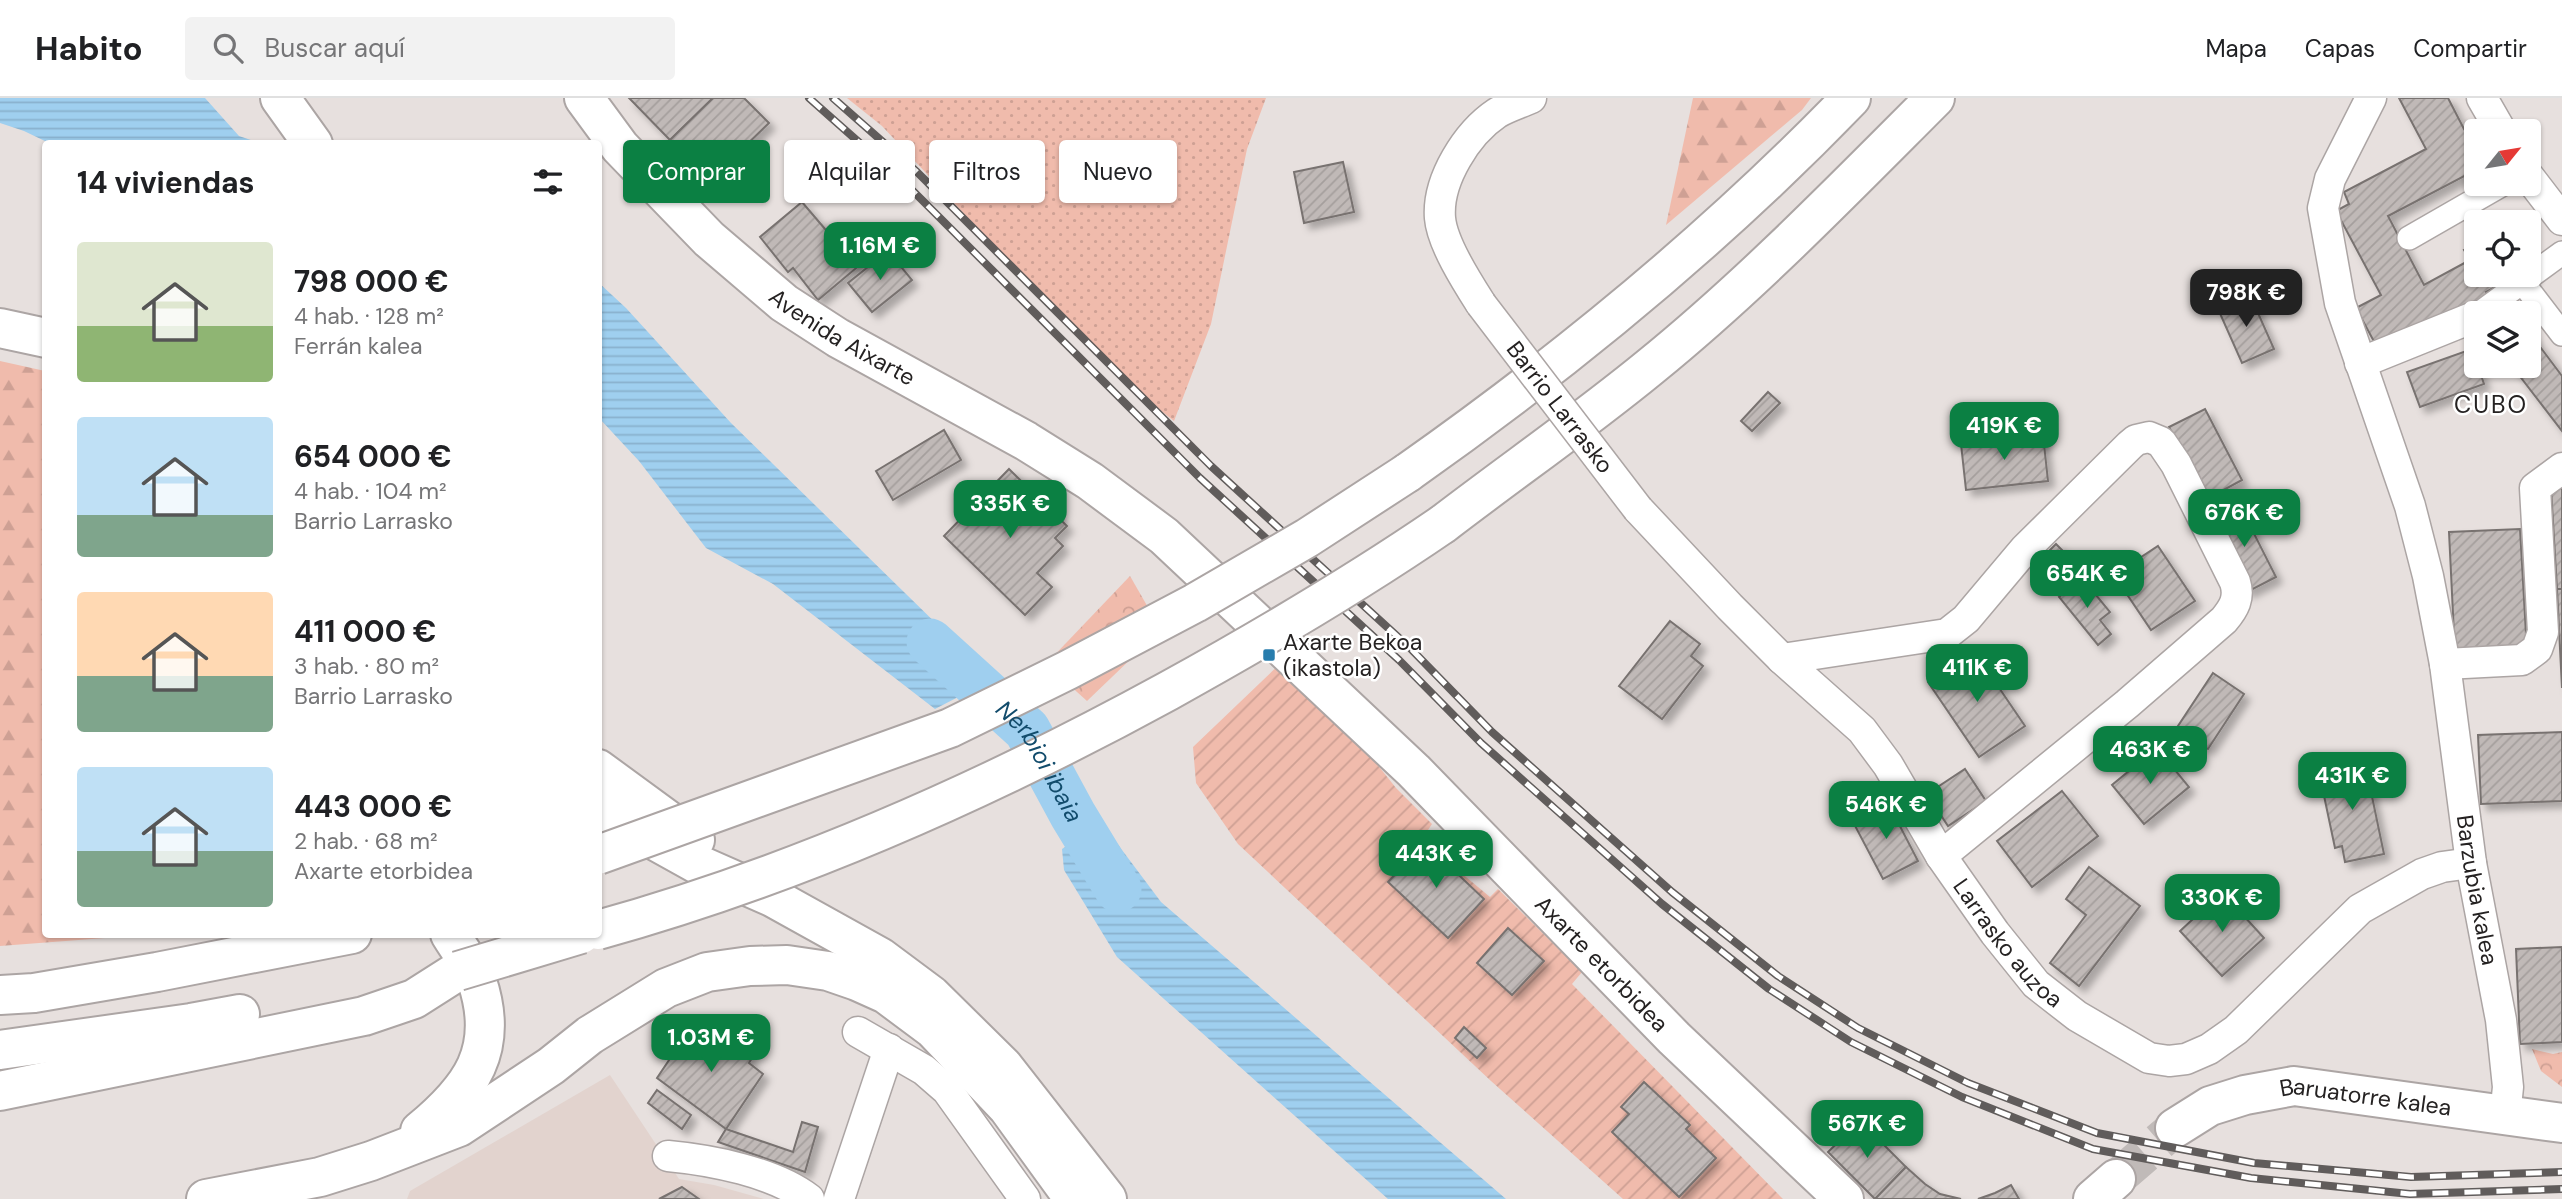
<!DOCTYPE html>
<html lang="es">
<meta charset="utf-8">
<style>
body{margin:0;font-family:"DM Sans",sans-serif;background:#f2f2f2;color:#202124;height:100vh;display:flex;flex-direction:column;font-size:26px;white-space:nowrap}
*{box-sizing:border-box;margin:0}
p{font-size:23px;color:#757577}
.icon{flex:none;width:38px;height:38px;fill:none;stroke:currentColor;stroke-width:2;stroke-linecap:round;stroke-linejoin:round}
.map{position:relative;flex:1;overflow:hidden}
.panel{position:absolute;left:42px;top:42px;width:560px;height:798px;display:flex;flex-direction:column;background:#fff;border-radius:7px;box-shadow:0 2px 5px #0004}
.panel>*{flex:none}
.guide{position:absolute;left:623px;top:42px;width:665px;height:63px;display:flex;gap:14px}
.needle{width:46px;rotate:60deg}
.controls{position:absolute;left:2464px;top:21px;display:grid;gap:14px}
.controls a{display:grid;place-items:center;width:77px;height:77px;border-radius:7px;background:#fff;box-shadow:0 2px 5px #0004;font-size:35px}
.price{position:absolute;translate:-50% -60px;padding:0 16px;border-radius:14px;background:#0b8043;color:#fff;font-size:23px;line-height:46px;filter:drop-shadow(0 2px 4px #0008)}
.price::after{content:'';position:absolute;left:50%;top:42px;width:21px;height:16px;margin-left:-10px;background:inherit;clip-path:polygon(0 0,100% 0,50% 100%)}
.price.selected{background:#222;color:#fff}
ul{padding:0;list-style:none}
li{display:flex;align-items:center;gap:21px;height:175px;padding:0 35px}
li span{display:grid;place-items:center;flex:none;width:196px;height:140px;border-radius:7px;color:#555}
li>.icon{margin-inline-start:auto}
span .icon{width:84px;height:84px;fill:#fffc;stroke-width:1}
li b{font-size:30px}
h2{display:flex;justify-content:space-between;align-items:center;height:84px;padding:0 35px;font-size:30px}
.pill{padding:0 24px;border-radius:7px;background:#fff;box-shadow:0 2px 5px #0004;font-size:24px;line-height:63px}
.pill.selected{background:#0b8043;color:#fff}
header{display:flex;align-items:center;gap:42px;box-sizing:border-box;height:98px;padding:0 35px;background:#fff;border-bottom:2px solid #e0e0e0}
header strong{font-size:33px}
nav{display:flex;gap:38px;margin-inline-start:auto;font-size:24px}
.search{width:490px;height:63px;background:#f2f2f2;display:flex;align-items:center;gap:18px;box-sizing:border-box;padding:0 24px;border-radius:7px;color:#757577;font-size:26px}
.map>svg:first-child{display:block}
.built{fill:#e2d3ce}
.grass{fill:url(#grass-dots)}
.forest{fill:url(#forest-firs)}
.park{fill:url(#park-crowns)}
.garden{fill:url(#garden-furrows)}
.water{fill:url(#water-rules)}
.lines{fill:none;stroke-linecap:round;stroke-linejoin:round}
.river{stroke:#9fcfef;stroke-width:47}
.building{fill:url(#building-hatch);stroke:#787270;stroke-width:2;filter:url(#shadow)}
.primary-tunnel{stroke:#c0bab8;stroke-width:38;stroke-dasharray:38 19;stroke-linecap:butt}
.pedestrian-casing{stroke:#aca5a4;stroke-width:26}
.minor-casing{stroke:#aca5a4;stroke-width:33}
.primary-casing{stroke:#aca5a4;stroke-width:42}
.motorway-casing{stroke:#aca5a4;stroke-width:42}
.pedestrian{stroke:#fff;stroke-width:23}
.minor{stroke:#fff;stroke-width:30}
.primary{stroke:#fff;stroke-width:38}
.motorway{stroke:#fff;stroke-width:38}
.rail-casing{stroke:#605c5b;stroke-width:8}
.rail{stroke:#fff;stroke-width:5;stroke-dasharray:16;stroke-linecap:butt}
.minor-bridge-casing{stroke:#aca5a4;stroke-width:33;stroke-linecap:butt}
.motorway-bridge-casing{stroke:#aca5a4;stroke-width:42;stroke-linecap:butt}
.minor-bridge{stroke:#fff;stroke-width:30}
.motorway-bridge{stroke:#fff;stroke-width:38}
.poi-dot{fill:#287dad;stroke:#fff;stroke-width:2.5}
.labels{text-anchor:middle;stroke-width:5;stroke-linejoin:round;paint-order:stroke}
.street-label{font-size:23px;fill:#252222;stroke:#fff}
.poi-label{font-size:23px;fill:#252222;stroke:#fff;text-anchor:start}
.neighbourhood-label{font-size:24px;letter-spacing:2px;fill:#252222;stroke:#fff}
.water-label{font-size:24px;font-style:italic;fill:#124c6c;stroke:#fff}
</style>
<header>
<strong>Habito</strong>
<div class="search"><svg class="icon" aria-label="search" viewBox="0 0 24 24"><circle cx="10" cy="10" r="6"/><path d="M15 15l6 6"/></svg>Buscar aquí</div>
<nav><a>Mapa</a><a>Capas</a><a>Compartir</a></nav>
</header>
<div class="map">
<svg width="2562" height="1101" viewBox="0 0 2562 1101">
<defs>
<pattern id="grass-dots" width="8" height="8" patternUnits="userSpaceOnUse" patternTransform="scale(1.75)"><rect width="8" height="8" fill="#f0bbac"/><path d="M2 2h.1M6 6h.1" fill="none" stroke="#cea094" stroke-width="1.8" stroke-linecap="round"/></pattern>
<pattern id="forest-firs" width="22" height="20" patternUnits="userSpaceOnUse" patternTransform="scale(1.75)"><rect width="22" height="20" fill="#f0bbac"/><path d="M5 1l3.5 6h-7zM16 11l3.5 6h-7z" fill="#cea094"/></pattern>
<pattern id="park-crowns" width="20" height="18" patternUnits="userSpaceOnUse" patternTransform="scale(1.75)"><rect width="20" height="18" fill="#f0bbac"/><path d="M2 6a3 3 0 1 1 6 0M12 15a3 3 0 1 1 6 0" fill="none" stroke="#cea094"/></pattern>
<pattern id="garden-furrows" width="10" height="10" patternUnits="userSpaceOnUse" patternTransform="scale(1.75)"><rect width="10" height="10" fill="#f0bbac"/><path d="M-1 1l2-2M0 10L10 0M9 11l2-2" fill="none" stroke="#cea094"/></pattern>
<pattern id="water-rules" width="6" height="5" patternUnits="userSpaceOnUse" patternTransform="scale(1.75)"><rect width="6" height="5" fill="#9fcfef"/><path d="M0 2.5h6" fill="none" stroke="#89b1cd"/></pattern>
<pattern id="building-hatch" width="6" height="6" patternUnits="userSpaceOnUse" patternTransform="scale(1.75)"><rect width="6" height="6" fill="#c0b9b7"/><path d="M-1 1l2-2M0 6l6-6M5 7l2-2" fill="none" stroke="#a59f9d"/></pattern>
<filter id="shadow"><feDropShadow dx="6" dy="6" stdDeviation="3.5" flood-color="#0004"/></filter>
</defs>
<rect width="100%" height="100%" fill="#e7e0de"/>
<polygon class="built" points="610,977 679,1081 714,1087 764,1101 407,1101 410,1093"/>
<polygon class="grass" points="847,0 1266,0 1247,51 1211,226 1174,323 1113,275 882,28"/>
<g class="forest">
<polygon points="1693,0 1811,0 1802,12 1666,127"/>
<polygon points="0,263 45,273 46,836 144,837 0,848"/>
</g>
<g class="park">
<polygon points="1130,478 1161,532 1087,603 1046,566"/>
<polygon points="2532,951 2553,956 2562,954 2562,989 2541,973"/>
</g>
<polygon class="garden" points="1286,560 1345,626 1396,690 1432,726 1424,738 1436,754 1490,799 1498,791 1582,874 1572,886 1783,1101 1623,1101 1491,983 1238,746 1196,685 1193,649"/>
<g class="water">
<polygon points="0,0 205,0 239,38 260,45 49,45 24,33 0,25"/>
<polygon points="599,185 626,210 731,325 993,581 935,611 773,486 706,450 639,363 599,320"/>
<polygon points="1101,724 1161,804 1506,1101 1388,1101 1117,859 1064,772 1062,751"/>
</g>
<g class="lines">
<path class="river" id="s1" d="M930,544l97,88 46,85 45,74"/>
</g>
<g class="building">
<polygon points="629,0 713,0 670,42"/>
<polygon points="713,0 744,0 769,25 709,83 670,42"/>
<polygon points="2399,0 2448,0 2464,31 2470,27 2476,39 2476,72 2388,118 2424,187 2470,162 2464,152 2476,146 2476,177 2519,177 2486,194 2490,202 2378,251 2356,210 2381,197 2336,113 2349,106 2344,94 2426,51"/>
<polygon points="1343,64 1354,114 1304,125 1294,74"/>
<polygon points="802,104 831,138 841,130 867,161 818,202 793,170 788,174 760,139"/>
<polygon points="888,153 912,182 872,214 848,185"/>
<polygon points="2250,197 2274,251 2242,265 2218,211"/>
<polygon points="2529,234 2562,278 2562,333 2512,268 2529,268"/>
<polygon points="2472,251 2484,286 2420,309 2407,274"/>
<polygon points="1768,294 1780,305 1752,333 1741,323"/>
<polygon points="2205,311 2242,382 2207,401 2169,329"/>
<polygon points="944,332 961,362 893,402 876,373"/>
<polygon points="2043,337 2048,383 1966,392 1961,346"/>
<polygon points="1009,371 1067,428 1055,440 1063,448 1037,475 1052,489 1025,517 944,438"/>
<polygon points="2562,390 2562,491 2557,491 2551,391"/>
<polygon points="2240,408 2276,479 2247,494 2211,423"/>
<polygon points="2520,431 2527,554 2455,557 2449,434"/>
<polygon points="2056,446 2072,462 2052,482 2036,466"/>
<polygon points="2158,448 2195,503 2151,532 2114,477"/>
<polygon points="2082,480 2110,514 2100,522 2111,536 2098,547 2059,499"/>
<polygon points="2557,491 2562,491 2562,590"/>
<polygon points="1670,523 1700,546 1691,558 1703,568 1662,621 1619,588"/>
<polygon points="1974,553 2025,628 1979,659 1928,584"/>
<polygon points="2213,575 2244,596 2208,651 2176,631"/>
<polygon points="2562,634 2562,703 2481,706 2478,637"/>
<polygon points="2157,650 2189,689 2144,726 2112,687"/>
<polygon points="2365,665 2384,756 2345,764 2342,748 2335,750 2319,674"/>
<polygon points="1965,671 1986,703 1948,728 1927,696"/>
<polygon points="2062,693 2098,738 2032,789 1997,743"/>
<polygon points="1888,705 1918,763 1883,781 1853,724"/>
<polygon points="1425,745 1484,801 1448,840 1388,784"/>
<polygon points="2089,769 2140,808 2079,888 2050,865 2086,817 2066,801"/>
<polygon points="2222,794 2264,840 2222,878 2180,833"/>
<polygon points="1508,830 1544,863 1512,897 1477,865"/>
<polygon points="2562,849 2562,944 2520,946 2516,851"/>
<polygon points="694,925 709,935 712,931 752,960 749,965 763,976 726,1031 657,980"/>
<polygon points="1464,929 1486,950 1477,960 1455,940"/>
<polygon points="1644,984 1690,1027 1686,1031 1716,1060 1679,1099 1612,1034 1629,1016 1621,1009"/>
<polygon points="657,992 691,1017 682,1031 648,1005"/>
<polygon points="1860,1023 1906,1069 1875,1101 1828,1054"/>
<polygon points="802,1024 818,1029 805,1074 718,1044 726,1031 793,1054"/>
<polygon points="1906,1069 1925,1086 1940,1096 1961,1101 1875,1101"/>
<polygon points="2011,1087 2019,1101 1978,1101 1995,1095"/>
<polygon points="682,1089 699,1101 659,1101"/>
</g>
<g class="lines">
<polyline class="primary-tunnel" points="2116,1081 2175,1030"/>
<g class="pedestrian-casing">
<g id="pedestrian">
<polyline points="2409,140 2503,86"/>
<polyline points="2523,185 2562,236"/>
<polyline points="2480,215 2562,155"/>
</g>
</g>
<g class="minor-casing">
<g id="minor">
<path id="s2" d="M2371,0l-41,81 -7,29 17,95 70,203 18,70 17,88 26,199 30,157 7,67 -3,29"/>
<polyline points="2482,0 2501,33"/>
<polyline points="2529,79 2562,122"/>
<path d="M1481,206c-14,-22 -39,-61 -41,-86 -3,-38 27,-85 57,-105 10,-6 23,-10 34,-15"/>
<polyline points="2360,265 2474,219"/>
<path id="s3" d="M1638,411l92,98 52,52 80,71 26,35 53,91 54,77 41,51 41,32 72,42 20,3 17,-2 23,-10 27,-19 124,-121 62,-35 20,-7 29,-4"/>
<path d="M1782,561l165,-25 19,-15 59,-70 105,-104 6,-5 13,-3 12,5 15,22 59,118c5,16 -1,26 -11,38l-97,84 -186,152"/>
<polyline points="2445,566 2522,562 2537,551 2543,534 2535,390 2562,370"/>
<polyline points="858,934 924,972 947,992 1025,1101"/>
<path d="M668,1058c43,4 106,16 141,43"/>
<polyline points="839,1101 889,951"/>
</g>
</g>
<g class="primary-casing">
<g id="primary">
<polyline points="280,0 313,46"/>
<path id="s4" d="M584,0l36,49 89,92 75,64 54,35 188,103 64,40 74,55 250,235 260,267 170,161"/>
<polyline points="598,671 695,742"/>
<polyline points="598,711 697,766 772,799 880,859 931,897 1003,968 1107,1101"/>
<path id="s5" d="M2175,1030l35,-22 35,-11 49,-9 268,37"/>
<polyline points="2093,1101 2116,1081"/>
</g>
</g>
<g class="motorway-casing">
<g id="motorway">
<polyline points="0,230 46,240"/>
<path d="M1407,375c159,-112 309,-235 444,-375"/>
<path d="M1443,426c69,-53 140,-102 207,-157 101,-82 193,-177 285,-269"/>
<polyline points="0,897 34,895 157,874 352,836"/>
<polyline points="0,952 191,925 240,916"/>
<polyline points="0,993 364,918 414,901 458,873"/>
<path d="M420,1033c51,-42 80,-81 57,-150 -5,-16 -18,-32 -27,-47"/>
<polyline points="206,1101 320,1079 371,1063 459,1029 551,968 590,937 666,890 707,874 750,868 787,867 828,873 857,883 886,896 933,931 1008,1010 1074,1101"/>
</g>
</g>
<use href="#pedestrian" class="pedestrian"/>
<use href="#minor" class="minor"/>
<use href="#primary" class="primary"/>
<use href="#motorway" class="motorway"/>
<g class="rail-casing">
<g id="rail">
<polyline points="809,0 905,85 1200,380 1399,562 1481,645 1662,806 1769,891 1851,944 1962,999 2093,1051 2251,1080 2410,1096 2562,1091"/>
<polyline points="833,0 917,74 1211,368 1410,550 1492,634 1672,794 1778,878 1858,930 1968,985 2097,1035 2254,1065 2411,1079 2562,1074"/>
</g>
</g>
<use href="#rail" class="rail"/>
<g class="minor-bridge-casing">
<g id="minor-bridge">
<path id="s6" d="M1481,206l157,205"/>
</g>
</g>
<g class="motorway-bridge-casing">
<g id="motorway-bridge">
<polyline points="598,757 950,630 1068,572 1195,505 1307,440 1407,375"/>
<path d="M598,832c199,-55 389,-140 570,-239 94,-52 186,-106 275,-167"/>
<polyline points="458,873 581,836"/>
</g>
</g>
<use href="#minor-bridge" class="minor-bridge"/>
<use href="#motorway-bridge" class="motorway-bridge"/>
</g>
<rect class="poi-dot" x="1262" y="550" width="14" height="14" rx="3.5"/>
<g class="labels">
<g class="street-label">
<text dy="8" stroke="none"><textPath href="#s4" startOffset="355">Avenida Aixarte</textPath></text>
<text dy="8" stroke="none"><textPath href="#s6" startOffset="130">Barrio Larrasko</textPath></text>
<text dy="8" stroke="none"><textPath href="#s2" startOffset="822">Barzubia kalea</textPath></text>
<text dy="8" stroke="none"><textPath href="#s3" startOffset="574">Larrasko auzoa</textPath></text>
<text dy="8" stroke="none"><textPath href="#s4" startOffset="1346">Axarte etorbidea</textPath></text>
<text dy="8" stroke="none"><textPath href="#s5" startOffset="200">Baruatorre kalea</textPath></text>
</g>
<g class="poi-label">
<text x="1283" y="552">Axarte Bekoa<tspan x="1283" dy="26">(ikastola)</tspan></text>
</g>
<g class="neighbourhood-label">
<text x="2491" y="315">CUBO</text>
</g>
<g class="water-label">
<text dy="8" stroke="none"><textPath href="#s1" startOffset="164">Nerbioi ibaia</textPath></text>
</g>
</g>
</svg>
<div class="controls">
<a><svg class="needle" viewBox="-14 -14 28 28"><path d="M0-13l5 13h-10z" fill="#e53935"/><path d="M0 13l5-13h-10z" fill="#757577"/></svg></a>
<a><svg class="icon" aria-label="locate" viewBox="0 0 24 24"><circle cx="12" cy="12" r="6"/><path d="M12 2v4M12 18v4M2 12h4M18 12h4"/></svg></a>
<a><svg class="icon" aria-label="layers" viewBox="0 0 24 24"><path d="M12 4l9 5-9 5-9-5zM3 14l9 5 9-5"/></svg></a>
</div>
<b class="price" style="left:880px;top:184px">1.16M €</b>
<b class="price selected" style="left:2246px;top:231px">798K €</b>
<b class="price" style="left:2004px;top:364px">419K €</b>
<b class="price" style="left:1010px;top:442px">335K €</b>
<b class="price" style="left:2244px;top:451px">676K €</b>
<b class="price" style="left:2087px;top:512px">654K €</b>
<b class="price" style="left:1977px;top:606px">411K €</b>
<b class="price" style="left:2150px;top:688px">463K €</b>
<b class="price" style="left:2352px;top:714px">431K €</b>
<b class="price" style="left:1886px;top:743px">546K €</b>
<b class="price" style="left:1436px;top:792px">443K €</b>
<b class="price" style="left:2222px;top:836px">330K €</b>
<b class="price" style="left:711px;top:976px">1.03M €</b>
<b class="price" style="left:1867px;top:1062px">567K €</b>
<div class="guide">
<a class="pill selected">Comprar</a>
<a class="pill">Alquilar</a>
<a class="pill">Filtros</a>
<a class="pill">Nuevo</a>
</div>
<section class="panel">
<h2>14 viviendas<svg class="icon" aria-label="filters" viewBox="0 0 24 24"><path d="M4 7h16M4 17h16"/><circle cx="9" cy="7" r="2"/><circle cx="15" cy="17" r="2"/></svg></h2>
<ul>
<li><span style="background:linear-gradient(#dfe7d0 60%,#8fb573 0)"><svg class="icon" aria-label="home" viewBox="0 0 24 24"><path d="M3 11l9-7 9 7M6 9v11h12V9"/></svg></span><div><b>798 000 €</b><p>4 hab. · 128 m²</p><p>Ferrán kalea</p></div></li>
<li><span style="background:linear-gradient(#bfe0f5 70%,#7fa58c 0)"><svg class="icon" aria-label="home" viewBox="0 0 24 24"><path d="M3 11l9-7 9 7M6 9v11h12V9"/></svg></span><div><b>654 000 €</b><p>4 hab. · 104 m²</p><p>Barrio Larrasko</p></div></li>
<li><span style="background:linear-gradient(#ffd9b3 60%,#7fa58c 0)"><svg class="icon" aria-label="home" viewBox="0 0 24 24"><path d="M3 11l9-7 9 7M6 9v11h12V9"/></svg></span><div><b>411 000 €</b><p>3 hab. · 80 m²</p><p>Barrio Larrasko</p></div></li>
<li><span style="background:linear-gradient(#bfe0f5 60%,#7fa58c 0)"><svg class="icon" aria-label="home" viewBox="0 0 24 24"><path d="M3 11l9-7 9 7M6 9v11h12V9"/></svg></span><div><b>443 000 €</b><p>2 hab. · 68 m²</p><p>Axarte etorbidea</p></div></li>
</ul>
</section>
</div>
